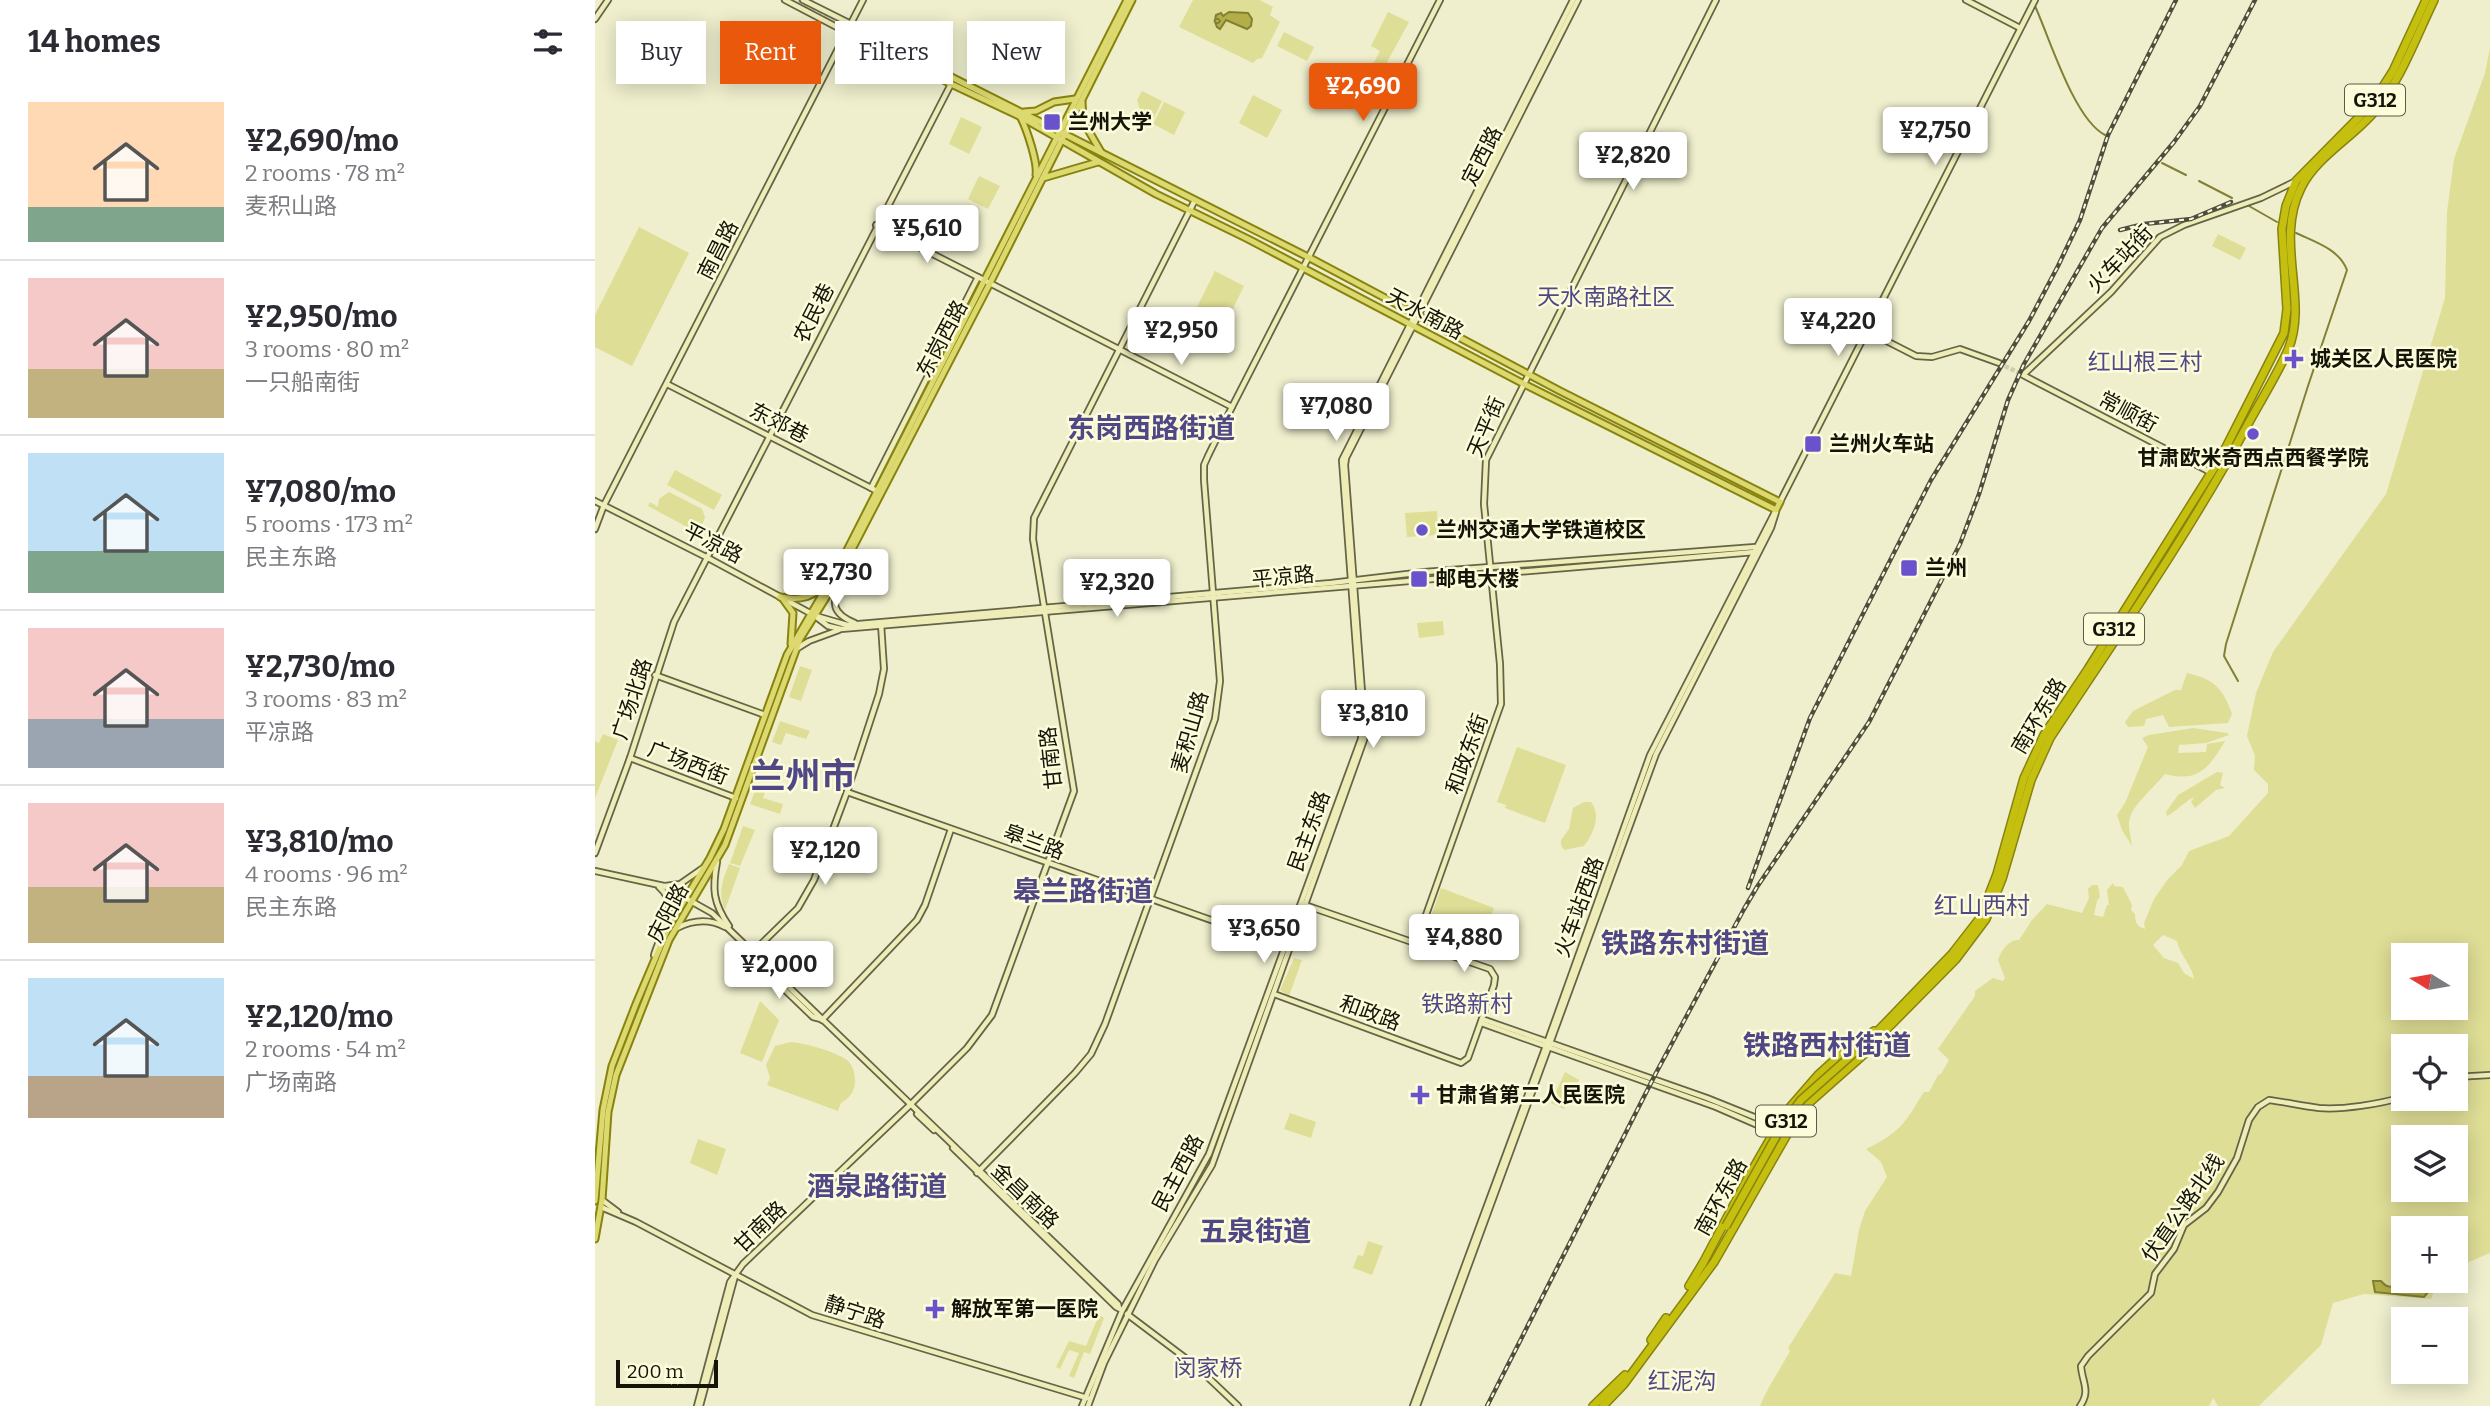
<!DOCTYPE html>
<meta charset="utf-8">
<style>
body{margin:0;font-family:Bitter,"Noto Sans SC",serif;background:#f7f7f7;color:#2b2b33;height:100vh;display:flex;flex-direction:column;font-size:26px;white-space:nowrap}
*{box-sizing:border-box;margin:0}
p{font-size:23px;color:#7c7c81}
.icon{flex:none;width:38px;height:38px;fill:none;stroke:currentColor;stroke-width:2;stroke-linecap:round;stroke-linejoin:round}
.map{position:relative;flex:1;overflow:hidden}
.details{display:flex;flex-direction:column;background:#fff;width:595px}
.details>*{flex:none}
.hud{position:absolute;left:21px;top:21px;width:665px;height:63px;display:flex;gap:14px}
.needle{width:46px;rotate:281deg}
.controls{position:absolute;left:1796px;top:943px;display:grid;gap:14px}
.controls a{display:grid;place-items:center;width:77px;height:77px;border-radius:0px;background:#fff;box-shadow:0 4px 18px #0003;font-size:35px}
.scale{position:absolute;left:21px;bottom:18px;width:102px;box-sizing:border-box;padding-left:7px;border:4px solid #141409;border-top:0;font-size:19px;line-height:24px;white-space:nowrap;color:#141409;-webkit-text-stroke:5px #fcfcdb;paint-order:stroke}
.price{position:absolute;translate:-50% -60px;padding:0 16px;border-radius:7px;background:#fff;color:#222;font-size:23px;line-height:46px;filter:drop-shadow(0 2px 4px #0008)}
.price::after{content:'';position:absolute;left:50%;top:42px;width:21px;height:16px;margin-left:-10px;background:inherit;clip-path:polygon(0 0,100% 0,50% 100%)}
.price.selected{background:#ea580c;color:#fff}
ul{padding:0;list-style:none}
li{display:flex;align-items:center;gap:21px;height:175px;padding:0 28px}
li+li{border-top:2px solid #e1e1e2}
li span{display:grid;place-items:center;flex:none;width:196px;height:140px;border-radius:0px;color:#555}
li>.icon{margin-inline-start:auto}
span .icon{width:84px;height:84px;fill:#fffc;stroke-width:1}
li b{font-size:30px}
h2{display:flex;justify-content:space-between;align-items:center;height:84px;padding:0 28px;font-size:30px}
.chip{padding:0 24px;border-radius:0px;background:#fff;box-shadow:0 4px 18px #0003;font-size:24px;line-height:63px}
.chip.selected{background:#ea580c;color:#fff}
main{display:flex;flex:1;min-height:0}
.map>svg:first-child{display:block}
.green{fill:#dfde96;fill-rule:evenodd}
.water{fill:#b3af48;stroke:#838035;stroke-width:2}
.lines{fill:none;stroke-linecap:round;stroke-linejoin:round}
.stream{stroke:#838035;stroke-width:2}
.secondary-tunnel{stroke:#ceceb0;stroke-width:4.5;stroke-dasharray:4.5 2;stroke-linecap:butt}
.primary-tunnel{stroke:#ceceb0;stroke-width:5;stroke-dasharray:5 2.5;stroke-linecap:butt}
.secondary-casing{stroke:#646448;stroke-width:8}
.primary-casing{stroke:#87830e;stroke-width:9}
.highway-casing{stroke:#87830e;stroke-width:10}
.secondary{stroke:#eeecb7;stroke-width:4.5}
.primary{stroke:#dcd970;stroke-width:5}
.highway{stroke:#c5bf10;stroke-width:7}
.rail-casing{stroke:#4e4e3d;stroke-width:4.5}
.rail{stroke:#fcfcdb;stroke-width:2;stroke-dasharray:5;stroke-linecap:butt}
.highway-bridge-casing{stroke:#87830e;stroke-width:10;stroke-linecap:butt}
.highway-bridge{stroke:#c5bf10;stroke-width:7}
.poi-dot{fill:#6952cc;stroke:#fcfcdb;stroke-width:2.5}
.labels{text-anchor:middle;stroke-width:5;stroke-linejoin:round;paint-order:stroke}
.shield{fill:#fcfcdb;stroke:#5a5a48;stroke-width:2}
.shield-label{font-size:19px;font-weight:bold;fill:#141409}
.poi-label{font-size:21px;font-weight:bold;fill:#141409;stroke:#fcfcdb;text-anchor:start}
.street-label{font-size:21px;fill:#141409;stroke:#fcfcdb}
.neighbourhood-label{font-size:23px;fill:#504886;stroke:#fcfcdb}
.quarter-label{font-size:24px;fill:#504886;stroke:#fcfcdb}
.district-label{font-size:28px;font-weight:bold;fill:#504886;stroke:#fcfcdb}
.town-label{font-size:35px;font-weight:bold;fill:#504886;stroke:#fcfcdb}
</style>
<main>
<section class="details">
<h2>14 homes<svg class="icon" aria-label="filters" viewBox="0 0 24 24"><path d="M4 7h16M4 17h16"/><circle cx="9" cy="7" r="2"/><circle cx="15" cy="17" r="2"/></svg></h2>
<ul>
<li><span style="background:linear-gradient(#ffd9b3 75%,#7fa58c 0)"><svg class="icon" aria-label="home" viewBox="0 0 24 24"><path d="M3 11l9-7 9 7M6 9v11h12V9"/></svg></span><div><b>¥2,690/mo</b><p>2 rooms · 78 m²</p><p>麦积山路</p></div></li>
<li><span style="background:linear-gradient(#f6c9c9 65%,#c2b280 0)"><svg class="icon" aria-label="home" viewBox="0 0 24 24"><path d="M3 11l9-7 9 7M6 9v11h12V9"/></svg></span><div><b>¥2,950/mo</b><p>3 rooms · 80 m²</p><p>一只船南街</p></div></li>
<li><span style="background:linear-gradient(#bfe0f5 70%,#7fa58c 0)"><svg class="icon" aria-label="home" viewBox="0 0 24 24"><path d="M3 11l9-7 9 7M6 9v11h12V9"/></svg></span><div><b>¥7,080/mo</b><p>5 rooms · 173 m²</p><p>民主东路</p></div></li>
<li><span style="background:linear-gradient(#f6c9c9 65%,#9aa5b1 0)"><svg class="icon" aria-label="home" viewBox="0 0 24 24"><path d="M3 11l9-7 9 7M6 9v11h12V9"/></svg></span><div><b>¥2,730/mo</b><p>3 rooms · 83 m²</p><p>平凉路</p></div></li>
<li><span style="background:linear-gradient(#f6c9c9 60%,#c2b280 0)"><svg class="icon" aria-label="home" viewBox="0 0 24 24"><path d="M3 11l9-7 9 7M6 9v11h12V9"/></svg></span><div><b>¥3,810/mo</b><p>4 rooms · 96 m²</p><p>民主东路</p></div></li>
<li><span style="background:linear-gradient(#bfe0f5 70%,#b9a48a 0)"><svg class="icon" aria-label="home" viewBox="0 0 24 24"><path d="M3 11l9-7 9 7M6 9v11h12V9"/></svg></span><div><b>¥2,120/mo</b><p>2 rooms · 54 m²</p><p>广场南路</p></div></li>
</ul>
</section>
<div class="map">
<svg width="1895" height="1406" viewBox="0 0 1895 1406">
<rect width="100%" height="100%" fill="#efefce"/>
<g class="green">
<polygon points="598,0 665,0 678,7 675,15 685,22 667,58 662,59 658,63 584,27"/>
<polygon points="793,12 814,22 785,75 775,70 785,51 776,46"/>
<polygon points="689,32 719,47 712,61 682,46"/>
<path d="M1895,48v1205l-35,15v-40h-52v53h35l-7,18 -67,-5 -31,9 -12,42 -62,61h-41l-5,-8 -4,8h-449c8,-20 20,-36 30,-55l-2,-3 47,-75 16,3 8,-46 6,-19 22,-34 -6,-15 -15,-13c15,-7 33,-18 42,-32 6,-8 10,-17 16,-25h5l9,-17 3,-1 8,-14 -11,-11 37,-53v-5l18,-13 10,3 2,-3 -7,-18c3,-9 11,-21 21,-20l13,-20 15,-16 35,9 7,-15 -1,-9 4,-4h6l2,12 -3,4 -3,14 9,2 4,-12h2l-2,-15 6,-7 1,3 9,1 9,18 -1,5 4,4c0,9 2,12 10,15l-1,-6 10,-24 14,-20 14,-14 7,-14 40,-15 39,-43v-9l-14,-14 1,-14 -8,-20 9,-43 17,-41 113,-158 59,-196 2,-86 7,-53 31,-86zM1568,935l14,6c3,15 14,22 17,38l-10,-6 -6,-10 -14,-5 -11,-13zM1808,956h52v52h-52zM1808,1046h52v53h-52zM1808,1138h52v52h-52z"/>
<polygon points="547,91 567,101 557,122 547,116 542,100"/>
<polygon points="658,95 687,110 672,138 644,123"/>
<polygon points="569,102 590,112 579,135 558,124"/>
<polygon points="366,117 387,127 374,154 354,144"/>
<polygon points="384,176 405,186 393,209 373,199"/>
<polygon points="44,227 94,253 37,366 0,347 0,315"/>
<polygon points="1623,234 1651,248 1645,260 1617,246"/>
<polygon points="620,271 649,286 630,325 613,332 594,323"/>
<polygon points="80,470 127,495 119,510 72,485"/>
<polygon points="74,492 107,509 110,517 108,523 96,529 53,506 55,502 63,507 64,499"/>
<polygon points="842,511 843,535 812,537 810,513"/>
<polygon points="848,621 849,635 824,638 822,623"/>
<polygon points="205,666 217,670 206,701 194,697"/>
<path d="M1592,673c27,6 36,15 45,41l-4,9 -59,4 -6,-12 -17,4 -2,7 -16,1 -3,-5 8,-11 42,-21h6z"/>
<polygon points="185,721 215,731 211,739 191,733 186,745 177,742"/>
<path d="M1598,728l34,5 2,2 -23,8 -27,2 -1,8 28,-1 1,-8 18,-3c-16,27 -27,42 -60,33 -10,12 -32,31 -35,44 -3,8 1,19 2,28l-10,-16 -5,-15 8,-12 23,-56 -6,-9 7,-3z"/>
<polygon points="8,734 23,740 0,798 0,741 4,743"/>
<polygon points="922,747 971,765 950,823 910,808 911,805 902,802"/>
<path d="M1622,772l6,1 -3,12 5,3 -9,2 -21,18 -4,-6 3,-5c-10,5 -17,14 -27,19l-1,-4 12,-17z"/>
<polygon points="163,783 172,786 168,798 188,804 185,814 155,804"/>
<path d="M989,802h7c11,14 2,32 -7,44l-20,4 -3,-5v-5l8,-11 4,-21z"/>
<polygon points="148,826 160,830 145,866 135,863"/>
<path d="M134,864l11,4 -15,42c-8,-16 -2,-31 4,-46z"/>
<polygon points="846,888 899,908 881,958 828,939"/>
<polygon points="718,914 722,916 710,951 702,947 712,918"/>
<polygon points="699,958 707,960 694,996 685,990"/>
<polygon points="165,1001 184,1020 167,1062 145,1053"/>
<path d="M196,1042c13,1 47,10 57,19 5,5 7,13 7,20 0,11 -6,17 -14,22l-3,8 -71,-26 3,-7 -4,-13 9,-19z"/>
<polygon points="970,1072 984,1080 969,1109 956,1103"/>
<polygon points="695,1113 721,1122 716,1138 689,1129"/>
<polygon points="103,1139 131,1149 122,1175 95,1163"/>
<polygon points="773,1241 788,1246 777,1275 758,1268 763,1255 768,1256"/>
<polygon points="504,1315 509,1318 495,1354 489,1352 479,1378 474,1376 484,1353 474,1350 465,1369 461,1367 474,1341 491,1346"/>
</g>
<g class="water">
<polygon points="634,12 653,13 657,19 656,26 652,29 631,20 625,29 622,27 620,22 623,23 625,21 623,19 620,20 621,15 626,13 628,16"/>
<path d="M1778,1281h8c10,12 14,1 25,2 4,0 7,2 10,2l1,6h12l-5,6 -49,-5z"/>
</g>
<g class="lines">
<g class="stream">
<path d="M1440,6c15,33 39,113 70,129"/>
<polyline points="1567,163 1591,175"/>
<polyline points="1604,181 1637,198"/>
<polyline points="1654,206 1682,222"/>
<polyline points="1727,351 1752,360 1766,360"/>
<path d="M1643,681l-14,-25 2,-12 82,-258 39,-116c-8,-21 -32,-28 -51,-37"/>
</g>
<polyline class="secondary-tunnel" points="1404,363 1428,375"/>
<g class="primary-tunnel">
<polyline points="203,0 283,40"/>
<polyline points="230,19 281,44"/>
</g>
<g class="secondary-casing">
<g id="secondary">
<polyline points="190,0 318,67"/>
<polyline points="208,0 332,62"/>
<polyline points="1371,0 1425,28"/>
<polyline points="0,19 13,0"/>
<polyline points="281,225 637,407"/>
<polyline points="1272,331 1321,356 1337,357 1365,349 1404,363"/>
<polyline points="72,384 282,491"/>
<polyline points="1617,473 1428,375 1516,292 1565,237 1589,225 1666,198 1701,181"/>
<polyline points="276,488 383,277"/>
<polyline points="0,501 113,558 215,613"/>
<polyline points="1185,502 1440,0"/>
<polyline points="0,529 9,505 268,0"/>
<path d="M245,577c-6,24 -12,35 15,46"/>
<polyline points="220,616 233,626 246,629 1160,552"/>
<polyline points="221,616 252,625 736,583 829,572 1160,547"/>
<polyline points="201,649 214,641 244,630"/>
<polyline points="60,675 170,715"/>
<polyline points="35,758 141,798"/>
<polyline points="252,792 690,946"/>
<polyline points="0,853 35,758 79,622 356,84"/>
<path d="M122,862c-5,27 -4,41 12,64"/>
<polyline points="0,871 69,886 117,913 523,1304 524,1308"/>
<polyline points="70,886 85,884 108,868"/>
<path d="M82,928c16,-8 33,-9 48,-1"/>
<polyline points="821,943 906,704 905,664 889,504 891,460 1121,0"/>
<polyline points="158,952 203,908 219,880 252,792 284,694 289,669 286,624"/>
<path d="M59,955c6,-22 28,-49 5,-68"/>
<polyline points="165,961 167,968 218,1017 226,1019"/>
<polyline points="679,994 866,1063 873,1058 899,985 900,977 895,969 707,904"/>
<polyline points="887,1019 1112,1098 1194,1131"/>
<polyline points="227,1020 322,920 330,905 356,829"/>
<polyline points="886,1023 1121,1107 1190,1137"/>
<polyline points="1860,1077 1895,1075"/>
<polyline points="322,1114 339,1130"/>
<polyline points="358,1148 521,1307 525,1309"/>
<polyline points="382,1173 480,1073 496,1054 510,1024 620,719 625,681 609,480 609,465 613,456 637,407 845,0"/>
<polyline points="7,1200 23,1212"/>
<polyline points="6,1207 41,1222 217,1315 492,1398"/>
<polyline points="532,1314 601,1366 643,1406"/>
<polyline points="102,1406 135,1282 148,1264 315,1105 372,1048 397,1015 479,791 438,539 439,518 600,200"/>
<polyline points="105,1406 140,1276"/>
<polyline points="487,1406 527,1311 614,1154 766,739 767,728 747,460 978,0"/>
<polyline points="493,1406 509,1363 560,1260 617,1165 769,740 770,732 750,465 751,458 983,0"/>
<polyline points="818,1406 952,1043 1055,755 1181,510"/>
<polyline points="822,1406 1061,754 1176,528 1181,512"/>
<path d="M1485,1406c11,-15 2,-24 1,-40l7,-10 63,-63 4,-19 19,-25 10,-24 22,-17 12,-16 19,-34 12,-38 9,-13 11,-7c16,2 33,6 50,8 23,2 61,-4 84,-11"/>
</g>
</g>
<g class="primary-casing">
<g id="primary">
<polyline points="281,44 356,84 426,117 561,194 653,239 927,383 1181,510 1185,502 965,391 713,257 283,40"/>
<polyline points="487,101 488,121 506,152"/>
<polyline points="429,112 441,111 459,102 480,99"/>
<path d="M426,118c6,12 17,45 15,57"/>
<polyline points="448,178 503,162"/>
<path d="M185,597c21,4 35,0 48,-16"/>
<polyline points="188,599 198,613 196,644"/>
<polyline points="0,1201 8,1110 17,1066 41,1004 74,926 115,858 129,829 192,655 245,564 532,0"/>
<polyline points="0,1239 7,1200 13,1112 21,1075 74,940 130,845 205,639 237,588 395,283 537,0"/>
</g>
</g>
<g class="highway-casing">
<g id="highway">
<polyline points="1277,1037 1357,954 1385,918 1402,874 1429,778 1449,735 1493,669 1626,457 1689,333 1692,309 1687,229 1691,206 1701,181 1777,104 1798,71 1831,0"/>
<path d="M1279,1042l82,-83 30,-40 16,-40 29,-99 19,-42c68,-103 139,-205 198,-314 13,-24 29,-49 40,-74 21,-50 -14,-108 13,-162 15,-31 51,-50 73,-76 27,-32 42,-75 60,-112"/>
<polyline points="1107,1265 1155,1174 1190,1113 1223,1075 1244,1056 1279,1031"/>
<polyline points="1094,1286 1108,1263"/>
<polyline points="1056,1340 1071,1318"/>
<polyline points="998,1406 1030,1375"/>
<polyline points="1008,1406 1029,1384 1119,1262 1194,1131 1215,1102 1284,1041"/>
</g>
</g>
<use href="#secondary" class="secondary"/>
<use href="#primary" class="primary"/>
<use href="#highway" class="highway"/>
<g class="rail-casing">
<g id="rail">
<polyline points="1525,230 1549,224 1596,219 1636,202"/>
<polyline points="1153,888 1215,718 1336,480 1434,321 1463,266 1485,220 1513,135 1581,0"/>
<polyline points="892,1406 1061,1073 1149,909 1162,887 1274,722 1365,544 1384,494 1413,400 1429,364 1507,228 1579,142 1605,106 1660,0"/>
</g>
</g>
<use href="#rail" class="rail"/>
<g class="highway-bridge-casing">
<polyline id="highway-bridge" points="1131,1226 1188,1124 1206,1100 1277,1037"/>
</g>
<use href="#highway-bridge" class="highway-bridge"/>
</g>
<g class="poi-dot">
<rect x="448" y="113" width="18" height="18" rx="3.5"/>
<path d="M1695.5 348.5h7v7h7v7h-7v7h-7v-7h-7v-7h7z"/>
<circle cx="1658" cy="434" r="7"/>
<rect x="1209" y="435" width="18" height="18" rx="3.5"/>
<circle cx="827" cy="530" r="7"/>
<rect x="1305" y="559" width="18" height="18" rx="3.5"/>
<rect x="815" y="570" width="18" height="18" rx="3.5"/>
<path d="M821.5 1084.5h7v7h7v7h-7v7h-7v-7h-7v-7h7z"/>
<path d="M336.5 1298.5h7v7h7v7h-7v7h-7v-7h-7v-7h7z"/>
</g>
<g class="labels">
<g class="shield">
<rect x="1750" y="84.5" width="60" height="31" rx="5"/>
<rect x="1489" y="613.5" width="60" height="31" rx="5"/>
<rect x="1161" y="1105.5" width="60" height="31" rx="5"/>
</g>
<g class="shield-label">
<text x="1780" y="107">G312</text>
<text x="1519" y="636">G312</text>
<text x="1191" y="1128">G312</text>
</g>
<g class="poi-label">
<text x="473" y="129">兰州大学</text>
<text x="1715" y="366">城关区人民医院</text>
<text x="1234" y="451">兰州火车站</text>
<text x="1658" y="465" text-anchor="middle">甘肃欧米奇西点西餐学院</text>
<text x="841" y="537">兰州交通大学铁道校区</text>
<text x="1330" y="575">兰州</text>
<text x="840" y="586">邮电大楼</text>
<text x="841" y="1102">甘肃省第二人民医院</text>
<text x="356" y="1316">解放军第一医院</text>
</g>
<g class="street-label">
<text transform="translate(887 156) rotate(-63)" y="7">定西路</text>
<text transform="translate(123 250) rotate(-63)" y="7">南昌路</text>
<text transform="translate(1525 259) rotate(-46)" y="7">火车站街</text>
<text transform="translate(219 313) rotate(-63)" y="7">农民巷</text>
<text transform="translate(830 314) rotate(28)" y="7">天水南路</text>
<text transform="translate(347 339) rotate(-62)" y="7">东岗西路</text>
<text transform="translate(1533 412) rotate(28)" y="7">常顺街</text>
<text transform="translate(184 423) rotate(27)" y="7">东郊巷</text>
<text transform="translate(891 427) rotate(-67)" y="7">天平街</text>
<text transform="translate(118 543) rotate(27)" y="7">平凉路</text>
<text transform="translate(688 577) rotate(-5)" y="7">平凉路</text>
<text transform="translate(37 699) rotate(-72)" y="7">广场北路</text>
<text transform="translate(1444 716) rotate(-59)" y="7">南环东路</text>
<text transform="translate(595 732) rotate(-74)" y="7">麦积山路</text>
<text transform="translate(872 754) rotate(-70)" y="7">和政东街</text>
<text transform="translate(456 758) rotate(-96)" y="7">甘南路</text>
<text transform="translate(93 763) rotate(21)" y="7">广场西街</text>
<text transform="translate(714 831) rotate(-70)" y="7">民主东路</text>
<text transform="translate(439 842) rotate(20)" y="7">皋兰路</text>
<text transform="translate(984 907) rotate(-70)" y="7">火车站西路</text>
<text transform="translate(73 913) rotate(-62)" y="7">庆阳路</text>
<text transform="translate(775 1013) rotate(20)" y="7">和政路</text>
<text transform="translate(583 1173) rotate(-62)" y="7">民主西路</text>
<text transform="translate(430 1196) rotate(44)" y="7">金昌南路</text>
<text transform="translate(1126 1197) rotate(-61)" y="7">南环东路</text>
<text transform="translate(1588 1208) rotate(-55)" y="7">伏直公路北线</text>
<text transform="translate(165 1227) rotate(-44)" y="7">甘南路</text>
<text transform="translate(260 1312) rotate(18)" y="7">静宁路</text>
</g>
<g class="neighbourhood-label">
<text x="1011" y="305">天水南路社区</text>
<text x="1550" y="370">红山根三村</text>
<text x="872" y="1012">铁路新村</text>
<text x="613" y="1376">闵家桥</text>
<text x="1087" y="1389">红泥沟</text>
</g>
<g class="quarter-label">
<text x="1387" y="914">红山西村</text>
</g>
<g class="district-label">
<text x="556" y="438">东岗西路街道</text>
<text x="488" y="901">皋兰路街道</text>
<text x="1090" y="953">铁路东村街道</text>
<text x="1232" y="1055">铁路西村街道</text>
<text x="282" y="1196">酒泉路街道</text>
<text x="660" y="1241">五泉街道</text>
</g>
<g class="town-label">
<text x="208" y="788">兰州市</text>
</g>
</g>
</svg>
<div class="controls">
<a><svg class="needle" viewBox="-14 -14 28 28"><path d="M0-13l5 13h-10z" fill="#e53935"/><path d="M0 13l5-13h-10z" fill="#7c7c81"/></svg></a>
<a><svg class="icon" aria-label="locate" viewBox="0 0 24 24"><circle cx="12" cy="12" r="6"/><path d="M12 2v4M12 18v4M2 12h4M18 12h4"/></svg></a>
<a><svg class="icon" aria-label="layers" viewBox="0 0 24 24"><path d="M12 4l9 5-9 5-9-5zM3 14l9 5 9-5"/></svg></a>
<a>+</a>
<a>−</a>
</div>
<div class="scale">200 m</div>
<b class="price selected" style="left:768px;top:123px">¥2,690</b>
<b class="price" style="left:1340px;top:167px">¥2,750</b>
<b class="price" style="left:1038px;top:192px">¥2,820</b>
<b class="price" style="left:332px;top:265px">¥5,610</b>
<b class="price" style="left:1243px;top:358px">¥4,220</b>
<b class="price" style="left:586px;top:367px">¥2,950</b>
<b class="price" style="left:741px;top:443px">¥7,080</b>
<b class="price" style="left:241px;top:609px">¥2,730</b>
<b class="price" style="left:522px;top:619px">¥2,320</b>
<b class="price" style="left:778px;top:750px">¥3,810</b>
<b class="price" style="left:230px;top:887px">¥2,120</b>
<b class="price" style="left:669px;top:965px">¥3,650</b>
<b class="price" style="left:869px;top:974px">¥4,880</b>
<b class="price" style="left:184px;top:1001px">¥2,000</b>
<div class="hud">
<a class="chip">Buy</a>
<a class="chip selected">Rent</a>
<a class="chip">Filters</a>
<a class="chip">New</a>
</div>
</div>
</main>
